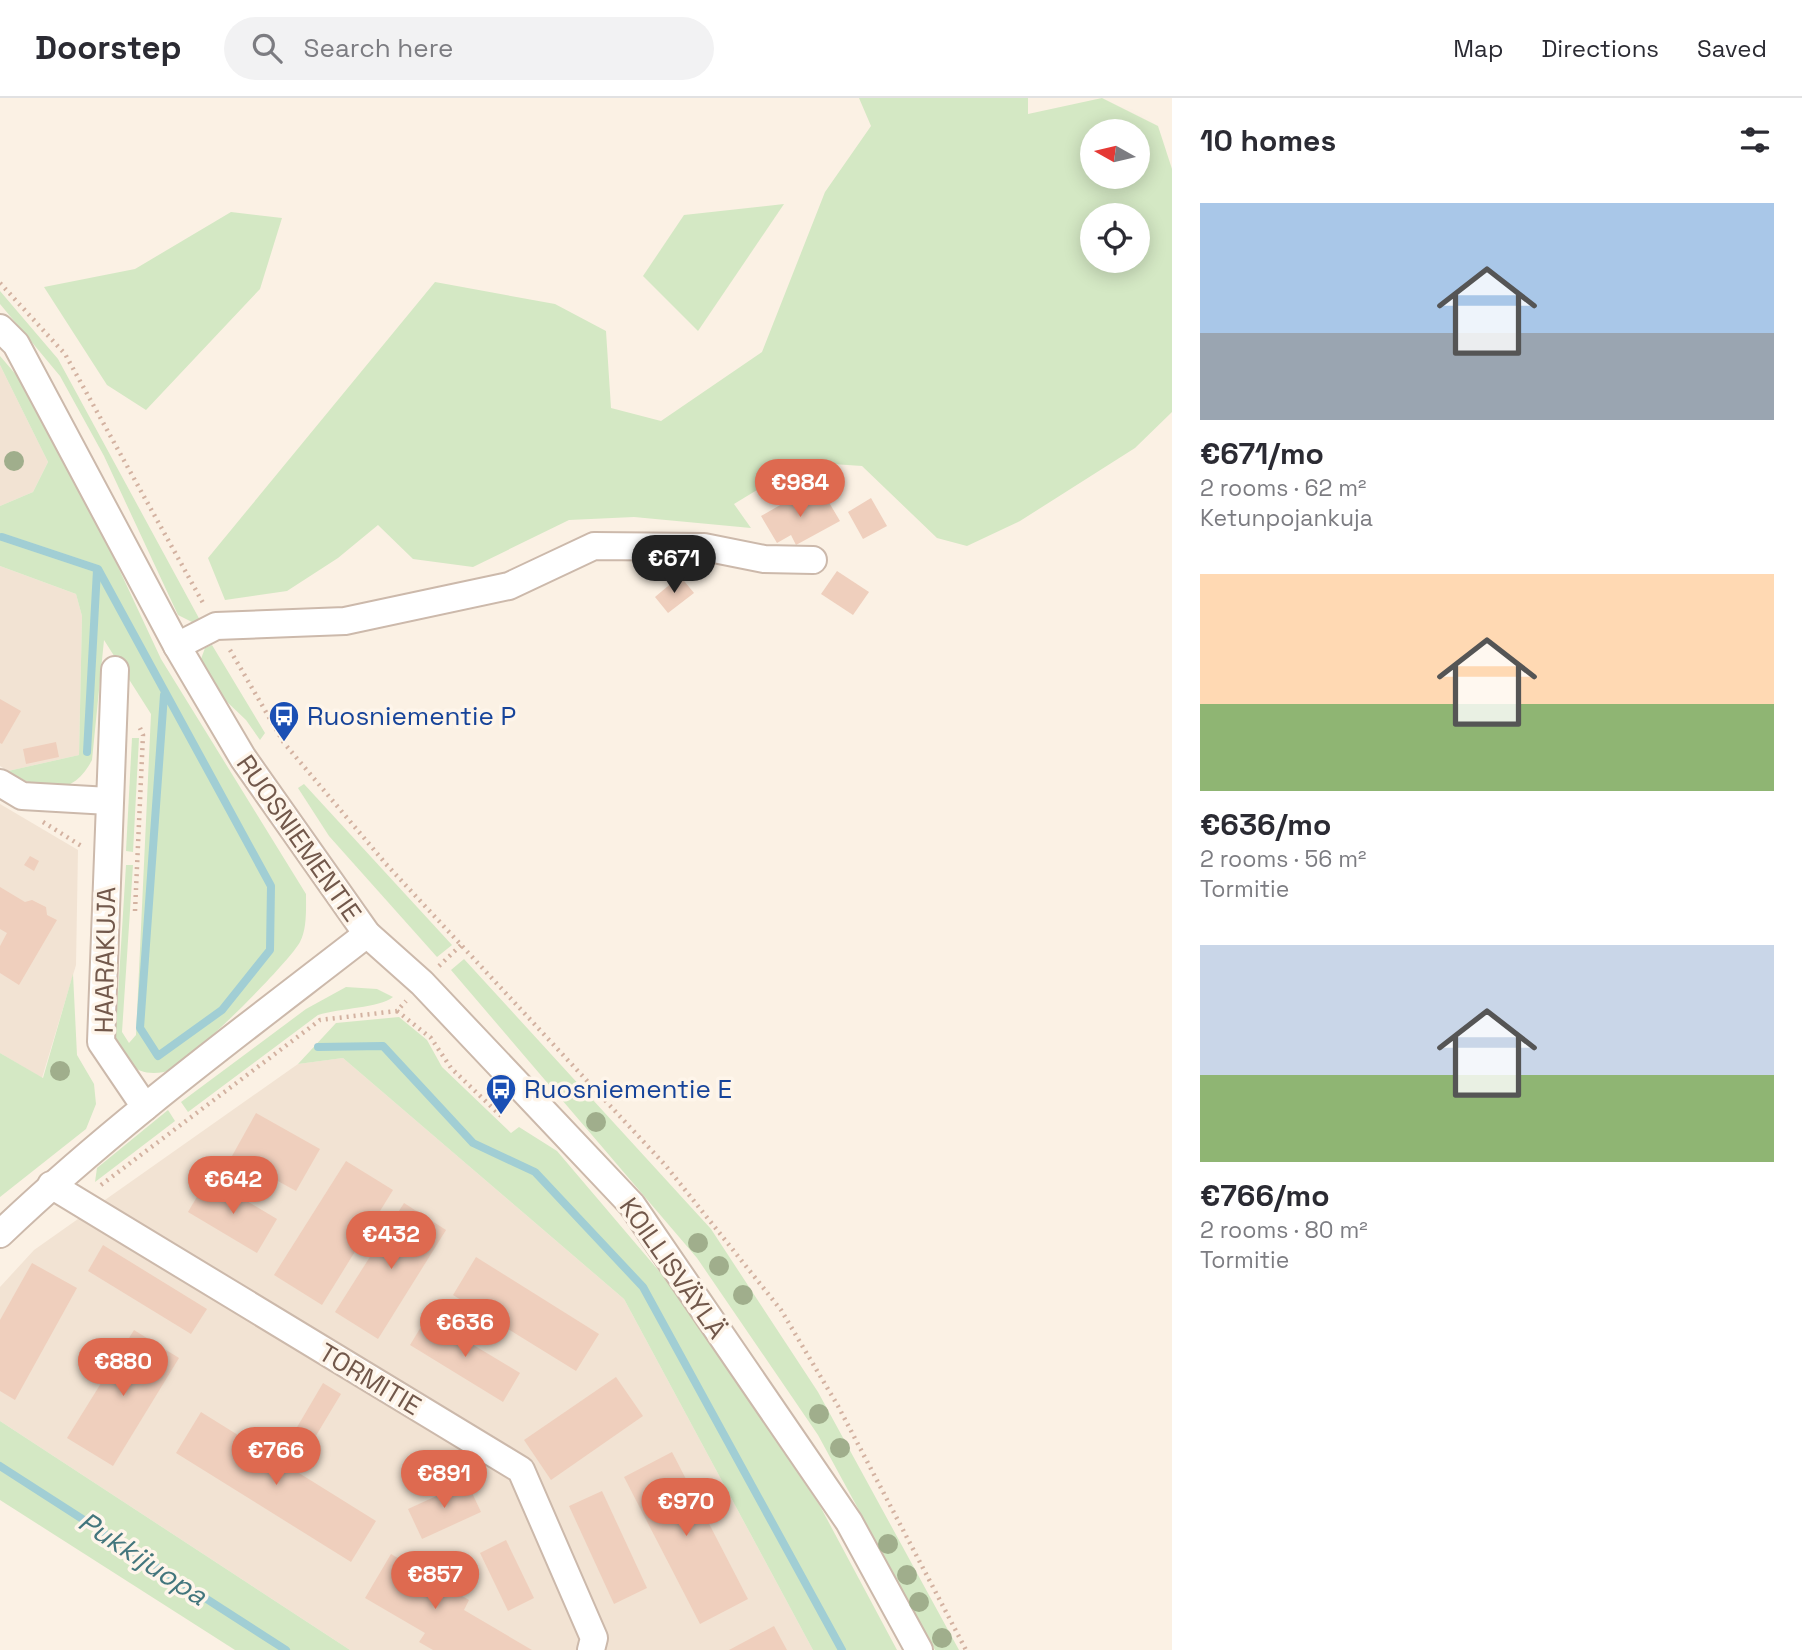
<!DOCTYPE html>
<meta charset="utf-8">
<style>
body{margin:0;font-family:"Space Grotesk",sans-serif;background:#f2f2f3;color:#2b2b33;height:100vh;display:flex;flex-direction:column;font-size:26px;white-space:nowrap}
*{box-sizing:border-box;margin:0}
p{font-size:23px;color:#7c7c81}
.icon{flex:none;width:38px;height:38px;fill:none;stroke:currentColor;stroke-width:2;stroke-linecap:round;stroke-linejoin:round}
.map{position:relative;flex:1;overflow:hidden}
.panel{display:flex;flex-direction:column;background:#fff;width:630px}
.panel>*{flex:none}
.needle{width:46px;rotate:278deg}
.tools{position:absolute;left:1080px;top:21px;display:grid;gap:14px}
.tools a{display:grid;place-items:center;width:70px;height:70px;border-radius:50%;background:#fff;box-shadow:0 4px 18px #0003;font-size:35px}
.price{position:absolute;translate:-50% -60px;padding:0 16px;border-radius:24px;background:#de6a50;color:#fff;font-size:23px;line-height:46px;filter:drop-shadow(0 2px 4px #0008)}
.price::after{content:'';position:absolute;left:50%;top:42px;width:21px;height:16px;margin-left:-10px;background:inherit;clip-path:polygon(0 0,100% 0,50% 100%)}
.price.selected{background:#222;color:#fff}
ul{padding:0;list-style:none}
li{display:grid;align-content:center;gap:14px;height:371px;padding:0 28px}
li span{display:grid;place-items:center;height:217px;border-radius:0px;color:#555}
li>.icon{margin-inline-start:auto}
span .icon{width:126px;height:126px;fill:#fffc;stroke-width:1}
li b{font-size:30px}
h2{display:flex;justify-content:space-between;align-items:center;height:84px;padding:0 28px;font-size:30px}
header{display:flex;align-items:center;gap:42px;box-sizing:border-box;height:98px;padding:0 35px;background:#fff;border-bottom:2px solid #e1e1e2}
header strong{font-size:33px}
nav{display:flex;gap:38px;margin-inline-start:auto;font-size:24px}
.search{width:490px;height:63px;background:#f2f2f3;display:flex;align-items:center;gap:18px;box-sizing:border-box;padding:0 24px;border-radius:38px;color:#7c7c81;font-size:26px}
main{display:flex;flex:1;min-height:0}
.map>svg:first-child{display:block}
.residential{fill:#f2e3d3}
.green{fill:#d4e8c4;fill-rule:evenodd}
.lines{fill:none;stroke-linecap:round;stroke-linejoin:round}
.stream{stroke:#a1ced4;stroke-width:8}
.building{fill:#efcfbd}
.minor-casing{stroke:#ccb9ab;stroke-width:30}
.path{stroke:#d3b2a1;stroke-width:4.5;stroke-dasharray:2 5;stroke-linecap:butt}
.minor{stroke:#fff;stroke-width:26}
.tree{fill:#a0ae8c}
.labels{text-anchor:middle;stroke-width:7;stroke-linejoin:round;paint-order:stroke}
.transit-label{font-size:26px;fill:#164399;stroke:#fef5ea;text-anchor:start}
.street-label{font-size:26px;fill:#72584b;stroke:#fef5ea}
.water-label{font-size:28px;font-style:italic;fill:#43767d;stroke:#fef5ea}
</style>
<header>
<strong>Doorstep</strong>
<div class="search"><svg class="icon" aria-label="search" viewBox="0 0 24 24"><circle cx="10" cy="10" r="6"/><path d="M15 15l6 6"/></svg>Search here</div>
<nav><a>Map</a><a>Directions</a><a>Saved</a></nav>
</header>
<main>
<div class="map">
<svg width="1172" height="1552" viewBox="0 0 1172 1552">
<rect width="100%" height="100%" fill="#fbf1e4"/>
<g class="residential">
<polygon points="0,267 48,364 33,394 0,408"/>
<polygon points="0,468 76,496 82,518 79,657 8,673 0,668"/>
<polygon points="0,706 78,752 76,867 42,980 0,955"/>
<polygon points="343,960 624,1201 813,1552 350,1552 0,1323 0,1189 34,1152 298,966"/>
</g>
<g class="green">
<path d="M859,0h169v16l74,-16 56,28 14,43v243l-37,36 -115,73 -53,25 -30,-8 -75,-72 -59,-4 -69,42 17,24 -117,-11 -65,3 -96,47 -60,-8 -35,-34 -40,33 -51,33 -62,9 -17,-42 227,-276 120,22 51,27 5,77 50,13 101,-69 63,-160 46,-66zM1092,33h46v46h-46zM1092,117h46v46h-46z"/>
<polygon points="784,106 698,233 643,178 684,117"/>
<polygon points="231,114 282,120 260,191 146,312 107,287 44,189 135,171"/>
<polygon points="0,193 58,261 201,524 194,525 178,517 104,358 60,278 0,206"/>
<path d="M0,258l24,28 68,127 69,148 145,235c0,16 1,35 -6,48 -12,22 -116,126 -136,130 -27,5 -38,-9 -49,-30l11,-177h7l-11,167 7,11 7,-8 15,-321 -47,-74 -12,120c-21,40 -52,31 -84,11l71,-16 3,-139 -6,-22 -76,-28v-60l33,-14 15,-30 -48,-97z"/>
<polygon points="212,547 265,635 260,642 246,622 225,602 201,561 205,550"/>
<polygon points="132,640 139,640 133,754 126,753"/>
<polygon points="304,686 452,847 437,859 329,738 298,690"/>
<polygon points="464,861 711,1131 818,1294 959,1552 935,1552 818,1337 697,1160 451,872"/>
<polygon points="73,876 77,957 94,986 96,1006 86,1031 0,1099 0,955 43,980"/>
<path d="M346,889l31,2 16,8c-14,11 -53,11 -75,18l-130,97 -7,-10 125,-93z"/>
<polygon points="399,919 427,942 442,969 511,1035 519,1029 557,1053 676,1193 820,1408 897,1552 813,1552 624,1201 343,960 298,966 336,925"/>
<polygon points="168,1012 175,1023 95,1084 97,1070"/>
<polygon points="0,1323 350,1552 235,1552 0,1402"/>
</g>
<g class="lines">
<g class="stream">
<polyline points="2,439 98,471 271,788 270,852 222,912 158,958 140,930 164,597"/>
<polyline points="87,654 97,472"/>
<polyline points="318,949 383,948 473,1045 535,1074 643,1189 842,1552"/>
<polyline points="0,1368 286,1552"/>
</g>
</g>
<g class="building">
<polygon points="803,394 809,405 824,396 840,423 796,447 791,437 777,445 761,418"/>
<polygon points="871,400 887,428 863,441 848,414"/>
<polygon points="837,473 869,494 853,517 821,496"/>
<polygon points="680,478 694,495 668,515 655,499"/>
<polygon points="0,601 21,613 2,646 0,645"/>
<polygon points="56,644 59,659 26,666 23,651"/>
<polygon points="30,758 39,763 34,773 24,767"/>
<polygon points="0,789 25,804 32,802 46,809 47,817 57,822 19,887 0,875 0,848 7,835 0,831"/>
<polygon points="256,1015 320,1051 296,1093 232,1058"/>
<polygon points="346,1063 393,1092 322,1207 274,1177"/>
<polygon points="208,1080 277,1121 257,1155 188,1114"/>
<polygon points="404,1105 446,1132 378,1241 335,1214"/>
<polygon points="103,1147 207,1211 191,1236 88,1173"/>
<polygon points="476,1159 599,1236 576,1273 453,1197"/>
<polygon points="32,1165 77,1190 15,1302 0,1293 0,1222"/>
<polygon points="427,1219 520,1275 503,1304 410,1247"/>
<polygon points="134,1232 179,1260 113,1368 67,1340"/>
<polygon points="616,1279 643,1318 551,1382 524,1342"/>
<polygon points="323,1285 341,1296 314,1341 296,1331"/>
<polygon points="201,1314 376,1423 351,1464 176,1355"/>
<polygon points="672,1354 748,1501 700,1526 624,1379"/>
<polygon points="467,1384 481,1414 422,1441 408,1411"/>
<polygon points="602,1393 647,1490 614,1506 569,1408"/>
<polygon points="506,1442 534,1500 508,1513 480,1455"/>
<polygon points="391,1456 469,1502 464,1512 532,1552 433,1552 419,1544 425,1535 365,1500"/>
<polygon points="774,1528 787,1552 729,1552"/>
</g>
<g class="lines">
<g class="minor-casing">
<g id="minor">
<polyline points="0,230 16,246 177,548 243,660 367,836 422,885 632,1107 849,1424 919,1552"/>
<polyline points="177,548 216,528 345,523 509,488 594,448 704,449 764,461 813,462"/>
<polyline points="115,572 101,944 145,1009"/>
<polyline points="0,685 22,698 109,703"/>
<polyline points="51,1087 521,1372 594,1540 591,1552"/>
<path d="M0,1136c114,-109 242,-203 367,-300"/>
</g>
</g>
<g class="path">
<polyline points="0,185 65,256 203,505"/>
<polyline points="230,552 284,645 386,766 666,1068 781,1212 838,1308 966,1552"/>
<polyline points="43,724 83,749"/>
<polyline points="135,813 143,637 140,630"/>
<polyline points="439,868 461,847"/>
<polyline points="397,913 431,940 451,970 501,1018"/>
<polyline points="101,1087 320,922 397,913 406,903"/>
</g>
<use href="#minor" class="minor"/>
</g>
<g class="tree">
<circle cx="14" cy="363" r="10"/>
<circle cx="60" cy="973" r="10"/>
<circle cx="596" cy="1024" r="10"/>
<circle cx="698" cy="1145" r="10"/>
<circle cx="719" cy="1168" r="10"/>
<circle cx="743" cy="1197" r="10"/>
<circle cx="819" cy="1316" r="10"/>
<circle cx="840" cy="1350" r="10"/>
<circle cx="888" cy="1446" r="10"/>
<circle cx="907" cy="1477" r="10"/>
<circle cx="919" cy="1504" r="10"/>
<circle cx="942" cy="1540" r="10"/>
</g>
<defs>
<g id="bus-pin" transform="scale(1.575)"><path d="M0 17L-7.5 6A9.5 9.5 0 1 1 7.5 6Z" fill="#1a4fb4" stroke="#fef5ea"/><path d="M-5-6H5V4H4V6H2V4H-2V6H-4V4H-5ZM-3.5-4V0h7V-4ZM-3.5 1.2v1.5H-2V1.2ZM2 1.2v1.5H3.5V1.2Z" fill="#fff"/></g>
</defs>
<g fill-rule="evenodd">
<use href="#bus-pin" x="284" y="618"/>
<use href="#bus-pin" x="501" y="991"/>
</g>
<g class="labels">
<g class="transit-label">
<text x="307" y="627">Ruosniementie P</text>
<text x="524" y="1000">Ruosniementie E</text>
</g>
<g class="street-label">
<text transform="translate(299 740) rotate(55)" y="9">RUOSNIEMENTIE</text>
<text transform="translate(105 862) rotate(-89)" y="9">HAARAKUJA</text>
<text transform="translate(673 1170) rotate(55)" y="9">KOILLISVÄYLÄ</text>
<text transform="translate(370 1281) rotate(31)" y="9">TORMITIE</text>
</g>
<g class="water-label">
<text transform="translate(143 1460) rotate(33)" y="10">Pukkijuopa</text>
</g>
</g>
</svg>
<div class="tools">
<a><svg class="needle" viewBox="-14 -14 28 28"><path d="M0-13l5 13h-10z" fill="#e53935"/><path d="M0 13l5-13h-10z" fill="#7c7c81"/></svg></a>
<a><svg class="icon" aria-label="locate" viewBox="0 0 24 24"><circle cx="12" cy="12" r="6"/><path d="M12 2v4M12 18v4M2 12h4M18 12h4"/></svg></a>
</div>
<b class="price" style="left:800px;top:421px">€984</b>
<b class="price selected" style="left:674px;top:497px">€671</b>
<b class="price" style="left:233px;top:1118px">€642</b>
<b class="price" style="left:391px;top:1173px">€432</b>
<b class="price" style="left:465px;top:1261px">€636</b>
<b class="price" style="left:123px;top:1300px">€880</b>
<b class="price" style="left:276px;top:1389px">€766</b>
<b class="price" style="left:444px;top:1412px">€891</b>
<b class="price" style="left:686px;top:1440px">€970</b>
<b class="price" style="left:435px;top:1513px">€857</b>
</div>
<section class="panel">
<h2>10 homes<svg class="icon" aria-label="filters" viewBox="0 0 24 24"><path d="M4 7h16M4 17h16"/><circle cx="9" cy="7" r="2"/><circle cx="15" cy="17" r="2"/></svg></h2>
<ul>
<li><span style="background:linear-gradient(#a9c7e8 60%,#9aa5b1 0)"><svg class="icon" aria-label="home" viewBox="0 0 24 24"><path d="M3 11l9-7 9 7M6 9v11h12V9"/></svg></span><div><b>€671/mo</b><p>2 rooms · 62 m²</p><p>Ketunpojankuja</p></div></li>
<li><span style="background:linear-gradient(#ffd9b3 60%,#8fb573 0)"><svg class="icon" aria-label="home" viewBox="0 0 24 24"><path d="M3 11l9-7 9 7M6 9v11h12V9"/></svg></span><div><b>€636/mo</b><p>2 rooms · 56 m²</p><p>Tormitie</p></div></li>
<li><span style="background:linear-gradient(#c9d6e8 60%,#8fb573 0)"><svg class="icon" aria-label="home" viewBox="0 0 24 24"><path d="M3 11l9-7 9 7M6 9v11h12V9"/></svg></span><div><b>€766/mo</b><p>2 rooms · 80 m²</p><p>Tormitie</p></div></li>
</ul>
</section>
</main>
